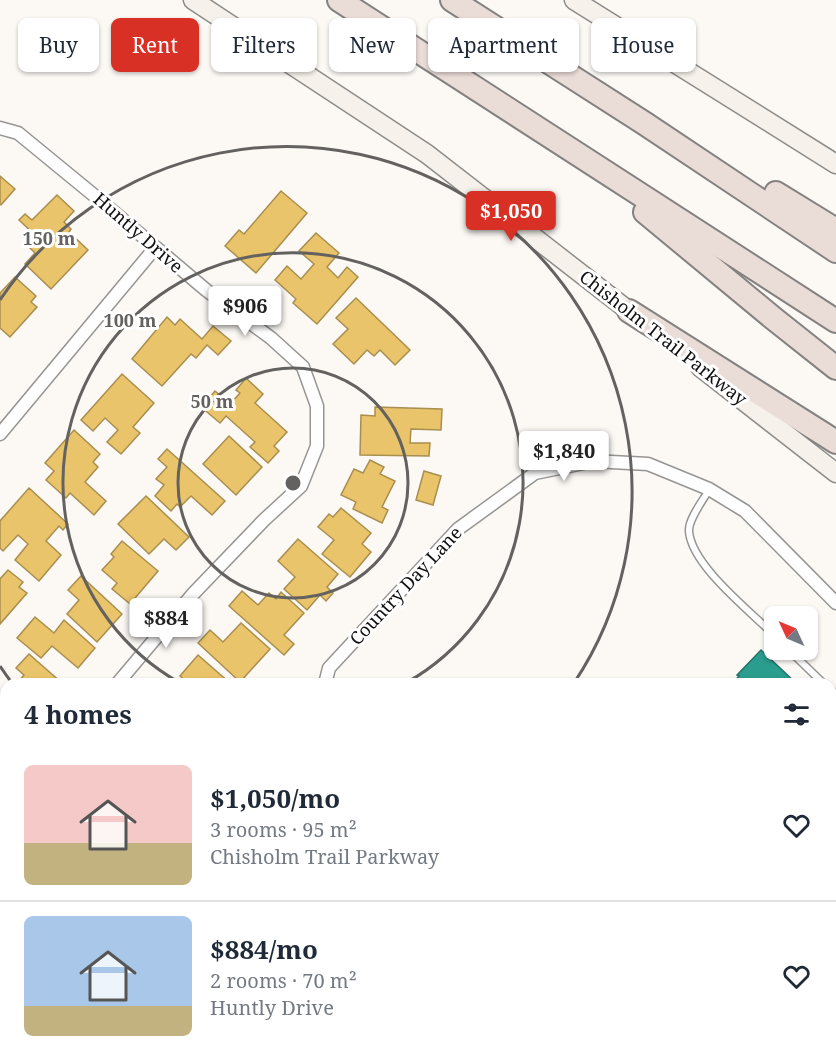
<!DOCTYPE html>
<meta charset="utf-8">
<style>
body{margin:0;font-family:"Noto Serif",serif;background:#f6f6f7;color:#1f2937;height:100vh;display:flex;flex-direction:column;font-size:22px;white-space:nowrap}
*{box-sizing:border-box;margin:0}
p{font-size:20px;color:#747a83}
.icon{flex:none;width:33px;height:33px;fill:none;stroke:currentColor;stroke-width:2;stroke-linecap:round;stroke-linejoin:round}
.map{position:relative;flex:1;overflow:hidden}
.sheet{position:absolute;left:0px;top:678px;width:837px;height:386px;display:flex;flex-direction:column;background:#fff;border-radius:18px 18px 0 0;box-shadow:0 2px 4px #0004}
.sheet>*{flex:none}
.guide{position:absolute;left:18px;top:18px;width:801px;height:54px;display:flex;gap:12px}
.needle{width:39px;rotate:314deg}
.tools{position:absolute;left:764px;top:606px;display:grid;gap:12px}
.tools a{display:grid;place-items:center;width:54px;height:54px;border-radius:9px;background:#fff;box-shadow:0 2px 4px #0004;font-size:30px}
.price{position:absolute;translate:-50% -51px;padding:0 14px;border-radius:6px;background:#fff;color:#222;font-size:20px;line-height:39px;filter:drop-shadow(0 2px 3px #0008)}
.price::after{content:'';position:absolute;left:50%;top:36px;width:18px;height:14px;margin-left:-9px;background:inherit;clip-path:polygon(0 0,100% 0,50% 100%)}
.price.current{background:#d93025;color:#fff}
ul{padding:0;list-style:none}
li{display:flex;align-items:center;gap:18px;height:150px;padding:0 24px}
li+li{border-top:2px solid #e0e1e3}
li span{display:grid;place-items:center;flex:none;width:168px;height:120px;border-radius:9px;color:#555}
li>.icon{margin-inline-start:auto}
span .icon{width:72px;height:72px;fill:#fffc;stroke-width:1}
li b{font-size:26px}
h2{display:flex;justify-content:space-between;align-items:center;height:72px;padding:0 24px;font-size:26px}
.tag{padding:0 21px;border-radius:9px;background:#fff;box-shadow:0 2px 4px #0004;font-size:21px;line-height:54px}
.tag.current{background:#d93025;color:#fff}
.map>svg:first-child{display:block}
.water{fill:#cceef6}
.homes{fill:#e9c46a;stroke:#a88e4f;stroke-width:1.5}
.schools{fill:#2a9d8f;stroke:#227369;stroke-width:1.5}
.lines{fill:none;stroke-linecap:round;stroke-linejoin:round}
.service-casing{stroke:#969593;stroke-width:9}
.minor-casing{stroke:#969593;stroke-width:15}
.secondary-casing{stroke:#8d8c8a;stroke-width:21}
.motorway-casing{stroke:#848280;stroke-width:26}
.service{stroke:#fffefe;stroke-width:6}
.minor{stroke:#fffefe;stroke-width:12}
.secondary{stroke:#f6f2eb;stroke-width:18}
.motorway{stroke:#eadcd7;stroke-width:22}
.ring{fill:none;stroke:#636260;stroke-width:3}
.labels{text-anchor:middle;stroke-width:6;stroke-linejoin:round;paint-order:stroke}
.street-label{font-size:18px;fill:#101010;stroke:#fff}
.centre{fill:#636260;stroke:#fff;stroke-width:3}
.ring-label{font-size:18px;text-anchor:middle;font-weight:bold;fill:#636260;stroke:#fff;stroke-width:6;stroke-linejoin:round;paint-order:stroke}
</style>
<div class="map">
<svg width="836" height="1063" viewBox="0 0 836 1063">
<rect width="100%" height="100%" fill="#fcf9f5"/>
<polygon class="water" points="260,1058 430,1058 434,1063 253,1063"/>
<g class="homes">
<polygon points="0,176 15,189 1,205 0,204"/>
<polygon points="281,191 307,213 256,273 225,246 239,230 244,234"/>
<polygon points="57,195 74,211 64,222 71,229 69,232 88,250 51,289 25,264 35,253 27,245 36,236 19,220 25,214 32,220"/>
<polygon points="316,233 339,253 327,267 338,278 347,267 358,277 317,324 293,303 296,299 275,280 287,266 301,279 314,264 299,251"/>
<polygon points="15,277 36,296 31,302 37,307 10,337 0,328 0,293"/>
<polygon points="356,298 410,350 395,365 380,350 374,356 367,350 354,364 333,344 348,329 336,318"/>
<polygon points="167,317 175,325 180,319 202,339 213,326 231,341 218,355 207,345 196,358 191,354 162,386 132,359"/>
<polygon points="122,374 154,403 133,427 140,433 121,454 107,442 118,430 105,418 93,431 81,420"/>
<polygon points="246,378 263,394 255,403 287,432 274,446 279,451 268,463 250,447 255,442 226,416 220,423 201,407 215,391 230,404 240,393 236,390"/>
<polygon points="375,407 442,409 441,430 411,429 410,443 430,443 429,456 360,455 361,415 375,416"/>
<polygon points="74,430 100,454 93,462 98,467 85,482 106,501 94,515 70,493 66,498 46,480 54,471 45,463"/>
<polygon points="229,436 262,467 236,495 203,464"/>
<polygon points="167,449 225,501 212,515 191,496 180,507 177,504 171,511 155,496 164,485 156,479 167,467 158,459"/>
<polygon points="370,460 384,467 380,474 395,481 382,507 388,510 382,523 353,509 356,502 341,495 354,469 363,473"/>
<polygon points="424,471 441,476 433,505 416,500"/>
<polygon points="29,488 68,524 63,530 59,526 46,541 61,555 39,581 15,560 28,544 18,535 3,551 0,548 0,521"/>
<polygon points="146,496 189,537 176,550 164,539 149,554 118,524"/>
<polygon points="341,508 371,533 362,544 371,552 350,577 322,554 334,540 318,527 329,514 333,517"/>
<polygon points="298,539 338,574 327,587 333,593 326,601 320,595 307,610 284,589 295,577 278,561"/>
<polygon points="122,541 158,571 130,604 112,589 117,583 102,570 114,557 111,554"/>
<polygon points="8,570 23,582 19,587 27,593 0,624 0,579"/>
<polygon points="81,576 122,614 97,642 67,614 79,600 68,590"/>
<polygon points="242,591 258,605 269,593 276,599 281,592 304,613 284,635 294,644 284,655 229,606"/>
<polygon points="35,617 54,633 64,620 95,648 78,668 52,646 41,658 17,638"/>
<polygon points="241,623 270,649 240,682 198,643 210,630 223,642"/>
<polygon points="29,654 63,684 16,684 24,675 16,668"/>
<polygon points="198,655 231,684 189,684 180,676"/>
<polygon points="0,715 6,719 6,754 4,756 0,753"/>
<polygon points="67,1058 102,1058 107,1063 62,1063"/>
</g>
<g class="schools">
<polygon points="761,650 797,684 732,684 739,676 737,675"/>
<polygon points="831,999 836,1000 836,1063 706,1063 694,1058 831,1058"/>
</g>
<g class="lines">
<g class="service-casing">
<g id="service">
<path d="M709,490c-6,10 -21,30 -20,41 2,34 61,80 85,104"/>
<polyline points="789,650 824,684"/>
<polyline points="831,690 836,695"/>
<polyline points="831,712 836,706"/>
<polyline points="831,796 836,791"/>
<polyline points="831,855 836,849"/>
<polyline points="476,1058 482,1063"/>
<polyline points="629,1058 636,1063"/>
<polyline points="621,1063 625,1058"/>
</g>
</g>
<g class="minor-casing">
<g id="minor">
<polyline points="0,128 18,133 96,197 206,290 271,338 303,367 317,406 317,446 301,486 264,520 192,595 117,684"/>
<polyline points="0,434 155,248"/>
<polyline points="325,684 329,668 458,529 535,473 593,461 648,464 709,489 745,511 836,603"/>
<polyline points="0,824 6,816"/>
<polyline points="0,851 6,857"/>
<polyline points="0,1008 6,1008"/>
<polyline points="181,1063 187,1058"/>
</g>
</g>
<g class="secondary-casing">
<g id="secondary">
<polyline points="193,0 427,154 638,318"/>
<polyline points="574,0 836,164"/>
<polyline points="700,367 836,473"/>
</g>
</g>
<g class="motorway-casing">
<g id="motorway">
<polyline points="339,0 836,321"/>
<polyline points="452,0 644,123 836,251"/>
<polyline points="776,193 836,230"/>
<polyline points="645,212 773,318 836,368"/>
<polyline points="629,311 836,442"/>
</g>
</g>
<use href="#service" class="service"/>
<use href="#minor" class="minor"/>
<use href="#secondary" class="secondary"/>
<use href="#motorway" class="motorway"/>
</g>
<g class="ring">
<circle cx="293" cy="483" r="115"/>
<path d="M180 683A230 230 0 1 1 406 683"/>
<path d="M12 683A345 345 0 0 1 0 666M0 300A345 345 0 1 1 574 683"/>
</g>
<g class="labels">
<g class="street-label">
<text transform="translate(138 233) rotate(41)" y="6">Huntly Drive</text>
<text transform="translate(663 338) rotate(38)" y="6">Chisholm Trail Parkway</text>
<text transform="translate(406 586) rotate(-47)" y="6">Country Day Lane</text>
</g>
</g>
<circle cx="293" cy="483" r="9" class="centre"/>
<g class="ring-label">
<text x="49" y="245">150 m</text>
<text x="130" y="327">100 m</text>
<text x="212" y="408">50 m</text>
</g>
</svg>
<div class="tools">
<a><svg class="needle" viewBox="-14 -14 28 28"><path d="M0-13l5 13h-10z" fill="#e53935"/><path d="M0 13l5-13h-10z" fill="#747a83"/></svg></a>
</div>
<b class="price current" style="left:511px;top:242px">$1,050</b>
<b class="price" style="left:245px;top:337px">$906</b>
<b class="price" style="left:564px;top:482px">$1,840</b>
<b class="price" style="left:166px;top:649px">$884</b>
<div class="guide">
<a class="tag">Buy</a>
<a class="tag current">Rent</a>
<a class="tag">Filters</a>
<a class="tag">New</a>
<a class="tag">Apartment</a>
<a class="tag">House</a>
</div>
<section class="sheet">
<h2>4 homes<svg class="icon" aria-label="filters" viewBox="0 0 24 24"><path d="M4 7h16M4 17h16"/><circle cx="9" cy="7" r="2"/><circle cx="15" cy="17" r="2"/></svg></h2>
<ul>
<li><span style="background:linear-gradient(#f6c9c9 65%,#c2b280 0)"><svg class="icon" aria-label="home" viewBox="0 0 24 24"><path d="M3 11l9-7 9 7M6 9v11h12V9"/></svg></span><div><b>$1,050/mo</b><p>3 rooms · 95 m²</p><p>Chisholm Trail Parkway</p></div><svg class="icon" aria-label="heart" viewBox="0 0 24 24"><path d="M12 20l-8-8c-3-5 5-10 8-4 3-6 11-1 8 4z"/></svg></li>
<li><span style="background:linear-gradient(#a9c7e8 75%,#c2b280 0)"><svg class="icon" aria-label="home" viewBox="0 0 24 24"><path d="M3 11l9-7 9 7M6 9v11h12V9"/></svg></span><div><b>$884/mo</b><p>2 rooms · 70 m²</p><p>Huntly Drive</p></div><svg class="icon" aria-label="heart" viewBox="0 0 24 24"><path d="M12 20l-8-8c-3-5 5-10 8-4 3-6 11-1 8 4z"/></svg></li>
</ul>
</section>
</div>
